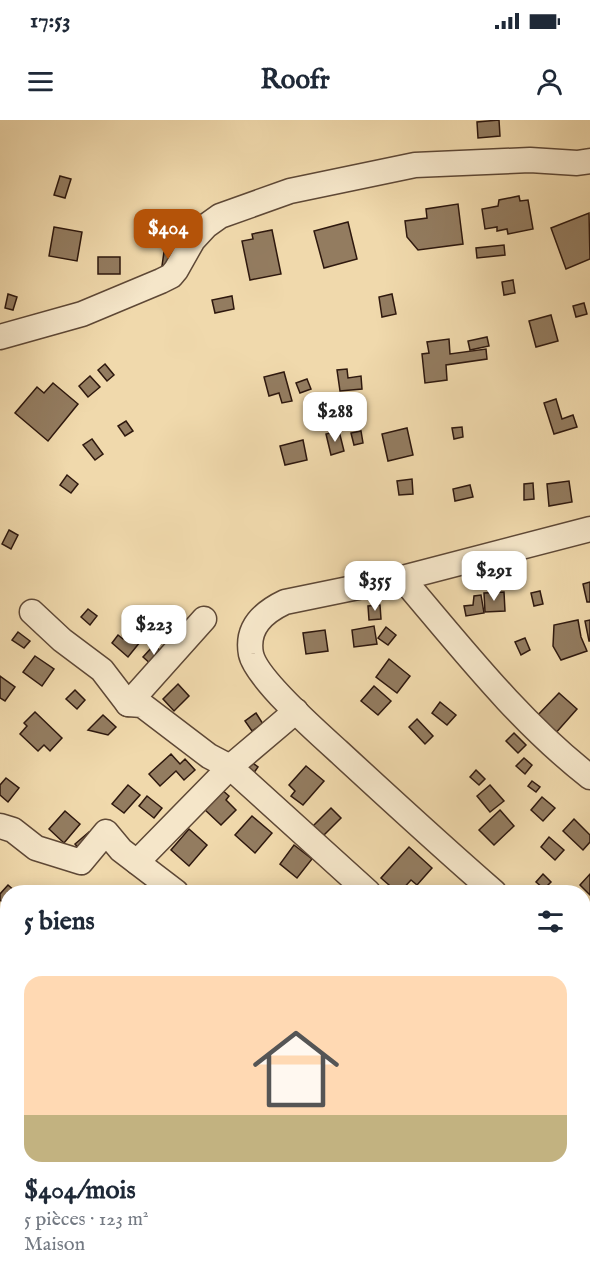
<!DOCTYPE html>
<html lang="fr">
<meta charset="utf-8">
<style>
body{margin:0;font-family:"IM FELL English",serif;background:#f2f2f3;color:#1f2937;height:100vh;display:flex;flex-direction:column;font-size:22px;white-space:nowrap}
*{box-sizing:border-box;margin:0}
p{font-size:20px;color:#747a83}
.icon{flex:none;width:33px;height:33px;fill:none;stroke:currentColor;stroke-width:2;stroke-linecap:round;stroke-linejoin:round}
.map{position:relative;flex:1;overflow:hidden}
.panel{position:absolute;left:0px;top:765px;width:591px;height:402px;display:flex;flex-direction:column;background:#fff;border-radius:24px 24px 0 0;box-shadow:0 3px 15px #0003}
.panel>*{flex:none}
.price{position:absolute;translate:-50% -51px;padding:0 14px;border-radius:12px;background:#fff;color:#222;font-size:20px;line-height:39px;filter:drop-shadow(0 2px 3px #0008)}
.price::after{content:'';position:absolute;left:50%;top:36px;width:18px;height:14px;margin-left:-9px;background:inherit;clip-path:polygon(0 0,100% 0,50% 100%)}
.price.on{background:#b45309;color:#fff}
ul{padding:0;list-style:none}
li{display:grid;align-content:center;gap:12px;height:318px;padding:0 24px}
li+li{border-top:2px solid #e0e1e3}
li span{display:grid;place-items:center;height:186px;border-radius:18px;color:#555}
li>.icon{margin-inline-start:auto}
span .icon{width:108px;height:108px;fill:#fffc;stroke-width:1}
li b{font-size:26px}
h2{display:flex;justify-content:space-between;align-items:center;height:72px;padding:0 24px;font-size:26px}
.status{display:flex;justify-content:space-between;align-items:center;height:42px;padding:0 30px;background:#fff;direction:ltr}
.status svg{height:16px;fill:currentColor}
header{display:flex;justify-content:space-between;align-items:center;height:78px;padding:0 24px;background:#fff;font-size:27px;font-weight:800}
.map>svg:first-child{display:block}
.building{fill:#937c60;stroke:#2e180e;stroke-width:1.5}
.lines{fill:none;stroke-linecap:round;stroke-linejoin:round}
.minor-casing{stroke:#5e4836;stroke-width:27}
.minor{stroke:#f5e6c9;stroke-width:24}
</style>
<div class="status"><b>17:53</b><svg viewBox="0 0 49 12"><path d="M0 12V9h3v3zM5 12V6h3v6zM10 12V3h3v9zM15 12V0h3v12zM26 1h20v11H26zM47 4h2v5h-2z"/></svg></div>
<header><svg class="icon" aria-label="menu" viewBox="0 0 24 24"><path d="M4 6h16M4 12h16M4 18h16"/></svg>Roofr<svg class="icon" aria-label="person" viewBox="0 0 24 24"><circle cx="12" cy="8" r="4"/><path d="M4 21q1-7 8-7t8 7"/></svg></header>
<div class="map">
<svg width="590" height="1167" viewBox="0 0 590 1167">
<rect width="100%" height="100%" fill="#f0d9ac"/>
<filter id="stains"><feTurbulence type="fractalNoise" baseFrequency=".00333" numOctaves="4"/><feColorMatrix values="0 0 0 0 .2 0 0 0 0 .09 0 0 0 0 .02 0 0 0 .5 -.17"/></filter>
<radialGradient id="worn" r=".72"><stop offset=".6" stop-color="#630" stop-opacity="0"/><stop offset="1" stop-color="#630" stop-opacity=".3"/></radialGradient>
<g class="building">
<polygon points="499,0 500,16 478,18 477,2"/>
<polygon points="60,56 71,59 65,78 54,75"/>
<polygon points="519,76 520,81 528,80 533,109 508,114 507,109 497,111 497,107 485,109 482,89 498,86 499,80"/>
<polygon points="458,84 463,124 418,130 407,117 405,101 427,98 426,89"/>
<polygon points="589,93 590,139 566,149 551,108"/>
<polygon points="348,102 357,139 324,148 314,111"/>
<polygon points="54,107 82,112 77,141 49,136"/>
<polygon points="272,110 281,154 250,160 242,121 253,119 252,114"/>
<polygon points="504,125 505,135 477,138 476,128"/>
<polygon points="164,132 173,133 171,148 162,146"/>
<rect x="98" y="137" width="22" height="17"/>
<polygon points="513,160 515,173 504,175 502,162"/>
<polygon points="8,174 17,177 13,190 5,188"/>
<polygon points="392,174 396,194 382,197 379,177"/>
<polygon points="232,176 234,189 215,193 212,180"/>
<polygon points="584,183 587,194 576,197 573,186"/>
<polygon points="551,195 558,221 536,227 529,201"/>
<polygon points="487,217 489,226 470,230 468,221"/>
<polygon points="449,219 450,234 486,229 487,239 446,245 447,260 425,263 422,234 429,233 427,222"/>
<polygon points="105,244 114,255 107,261 98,250"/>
<polygon points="347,249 348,258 361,256 362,269 340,271 337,250"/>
<polygon points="284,252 292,281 282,283 279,273 269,276 264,257"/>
<polygon points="90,256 100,267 88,277 79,266"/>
<polygon points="307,259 311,269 300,273 296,263"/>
<polygon points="53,263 78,284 48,321 15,293 37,267 44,273"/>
<polygon points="556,279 562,299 573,295 577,307 554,314 544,283"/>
<polygon points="126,301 133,311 125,316 118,306"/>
<polygon points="462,307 463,317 454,319 452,308"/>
<polygon points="407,308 413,335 388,341 382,314"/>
<polygon points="339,311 344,331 331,335 326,314"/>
<polygon points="361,311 363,323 354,325 351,313"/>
<polygon points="92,319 103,334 95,340 83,325"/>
<polygon points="303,320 307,340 285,345 280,326"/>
<polygon points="67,355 78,364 71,373 60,365"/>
<polygon points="412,359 413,374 399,375 397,361"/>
<polygon points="569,361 572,382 549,386 547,364"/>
<polygon points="533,363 534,379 524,380 524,364"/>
<polygon points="470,365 473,377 455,381 453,369"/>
<polygon points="9,410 18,415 11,429 2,424"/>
<polygon points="590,462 590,482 587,482 583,464"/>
<polygon points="540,471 543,484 534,486 531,473"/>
<polygon points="504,472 505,491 485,492 484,473"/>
<polygon points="481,475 484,493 466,496 464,486 473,485 474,476"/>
<polygon points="380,485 381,499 369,500 368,486"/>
<polygon points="88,489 97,496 90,505 81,497"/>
<polygon points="578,500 581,517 587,531 561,540 553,526 554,505"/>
<polygon points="590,500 590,521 589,521 585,501"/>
<polygon points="374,506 377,524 354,527 352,510"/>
<polygon points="386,507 396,515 388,525 378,518"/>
<polygon points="325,510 328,531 306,534 303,513"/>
<polygon points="18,512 30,521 24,528 12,520"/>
<polygon points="128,512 140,522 128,537 112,523 118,515 123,519"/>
<polygon points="525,518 530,530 521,535 515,522"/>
<polygon points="154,525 164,534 153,546 143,537"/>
<polygon points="35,536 54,549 42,566 23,552"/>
<polygon points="389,539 410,556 397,573 376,557"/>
<polygon points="0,556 15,567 5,581 0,578"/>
<polygon points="178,564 189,576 174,591 163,579"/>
<polygon points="374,566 391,581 378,595 361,581"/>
<polygon points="75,570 85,580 77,589 66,579"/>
<polygon points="559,573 577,589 554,615 535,598"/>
<polygon points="440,582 456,595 447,605 432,593"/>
<polygon points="35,592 62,618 50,631 44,625 38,631 20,614 27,606 24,603"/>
<polygon points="256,593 263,604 252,611 245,601"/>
<polygon points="103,595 116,607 108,615 88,610"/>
<polygon points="417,599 433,616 425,624 409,607"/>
<polygon points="514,613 526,625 518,633 506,621"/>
<polygon points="171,634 180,644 185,639 195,650 184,660 176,651 160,666 149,654"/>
<polygon points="524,638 532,645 525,654 516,646"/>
<polygon points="249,640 258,647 253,654 244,647"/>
<polygon points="306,646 324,661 303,685 291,676 295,671 289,665"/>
<polygon points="476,650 485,659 479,665 470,657"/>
<polygon points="6,658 19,668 8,682 0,675 0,665"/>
<polygon points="532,661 540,667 536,672 528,666"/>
<polygon points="128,665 140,675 124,693 112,684"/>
<polygon points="490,665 504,681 490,692 477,676"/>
<polygon points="221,669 229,676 226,680 236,690 221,705 203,688"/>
<polygon points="147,676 162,688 154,698 139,686"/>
<polygon points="542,677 555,688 543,701 531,690"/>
<polygon points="331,688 341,698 323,716 313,706"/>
<polygon points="500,690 514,706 494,725 479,710"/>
<polygon points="65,691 80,704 64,723 49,709"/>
<polygon points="252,696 272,713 255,733 235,715"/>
<polygon points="574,699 590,715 590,722 583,730 563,711"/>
<polygon points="189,709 207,725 189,746 171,730"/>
<polygon points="89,712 95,719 81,731 75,724"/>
<polygon points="549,717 564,730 555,740 541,727"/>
<polygon points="294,725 312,739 297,758 280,744"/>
<polygon points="409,727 432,748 417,765 411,760 400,772 397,772 381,758"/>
<polygon points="543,754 551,762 544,769 536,762"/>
<polygon points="590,754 590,775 580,765"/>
<polygon points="8,765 16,772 8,772 8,787 0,780 0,774"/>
<polygon points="487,1160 511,1160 507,1167 499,1167"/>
<polygon points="282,1161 290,1167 277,1167"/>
</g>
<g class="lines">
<g class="minor-casing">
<g id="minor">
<polyline points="0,217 82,194 161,161 171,156 176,150 193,120 206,106 220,96 290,71 415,45 530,40 577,43 590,41"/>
<path d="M402,458c59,69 116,143 188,199"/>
<polyline points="32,492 62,520 102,550 128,584 142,585 209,636 230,647 368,772"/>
<polyline points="128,584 204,499"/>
<polyline points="0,706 13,710 36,728 81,742 106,712 121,730 176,772"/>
<polyline points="137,742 230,647 296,591"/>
<path d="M494,772c-53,-46 -104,-93 -156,-141 -20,-18 -82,-73 -87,-97 -5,-27 13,-42 34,-52l117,-24 188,-49"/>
<polyline points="584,820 590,813"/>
<polyline points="584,851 590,857"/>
<polyline points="0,863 8,868"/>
<polyline points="0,1041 8,1042"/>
<polyline points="584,1066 590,1064"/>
<polyline points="180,1160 190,1167"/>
<polyline points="389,1160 399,1167"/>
<polyline points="576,1160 577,1167"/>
</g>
</g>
<use href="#minor" class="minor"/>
</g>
<rect width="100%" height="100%" filter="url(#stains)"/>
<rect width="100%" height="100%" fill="url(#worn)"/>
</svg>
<b class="price on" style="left:168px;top:140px">$404</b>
<b class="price" style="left:335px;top:323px">$288</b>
<b class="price" style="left:494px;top:482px">$291</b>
<b class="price" style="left:375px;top:492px">$355</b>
<b class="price" style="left:154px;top:536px">$223</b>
<section class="panel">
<h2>5 biens<svg class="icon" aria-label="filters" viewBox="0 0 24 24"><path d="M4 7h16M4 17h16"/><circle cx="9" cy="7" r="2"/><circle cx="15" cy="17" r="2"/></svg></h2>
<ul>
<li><span style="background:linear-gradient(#ffd9b3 75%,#c2b280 0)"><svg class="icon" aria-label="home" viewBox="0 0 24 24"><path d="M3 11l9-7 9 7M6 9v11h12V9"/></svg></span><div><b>$404/mois</b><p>5 pièces · 123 m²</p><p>Maison</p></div></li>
</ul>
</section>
</div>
